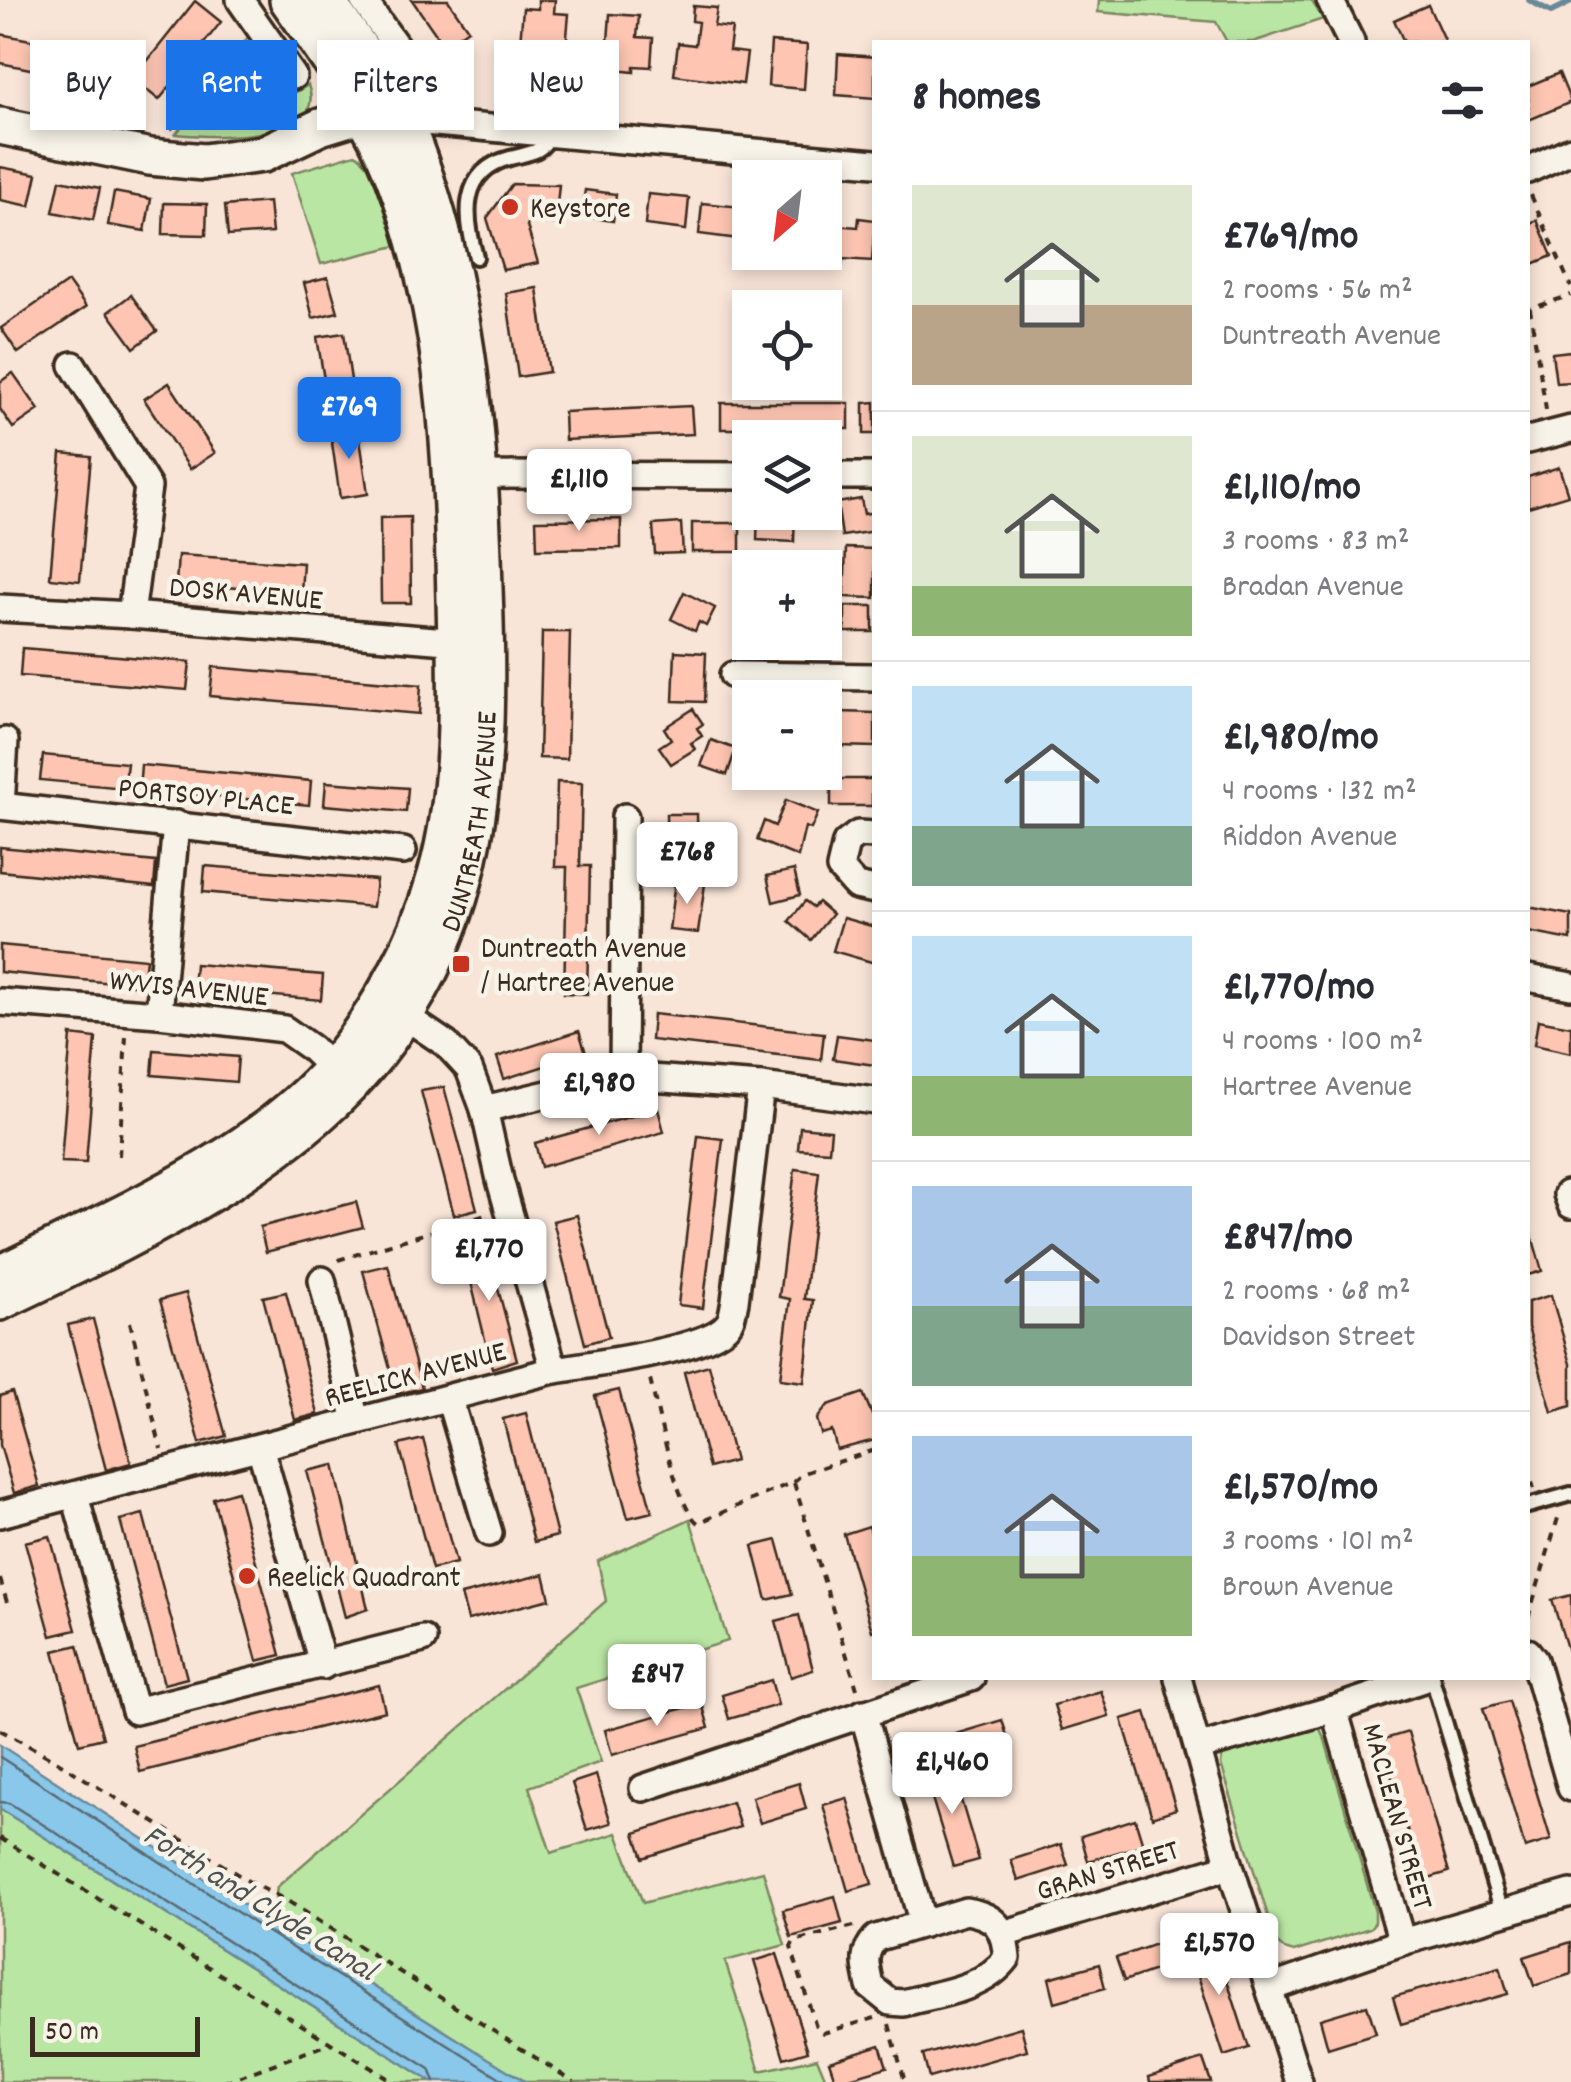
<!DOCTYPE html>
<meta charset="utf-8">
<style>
body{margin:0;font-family:Dekko,sans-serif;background:#f2f2f3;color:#2b2b33;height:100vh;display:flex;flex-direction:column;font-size:38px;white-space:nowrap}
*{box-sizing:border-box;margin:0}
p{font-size:32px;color:#7c7c81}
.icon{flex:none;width:55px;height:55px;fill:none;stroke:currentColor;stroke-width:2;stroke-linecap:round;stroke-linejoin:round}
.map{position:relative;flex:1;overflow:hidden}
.details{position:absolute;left:872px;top:40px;width:658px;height:1640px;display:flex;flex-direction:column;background:#fff;border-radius:0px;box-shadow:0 5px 15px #0003}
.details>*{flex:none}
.banner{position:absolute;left:30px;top:40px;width:692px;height:90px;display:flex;gap:20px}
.needle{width:65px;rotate:208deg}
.fabs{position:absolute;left:732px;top:160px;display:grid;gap:20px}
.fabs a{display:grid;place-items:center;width:110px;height:110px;border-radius:0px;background:#fff;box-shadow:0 5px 15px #0003;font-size:50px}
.scale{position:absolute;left:30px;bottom:25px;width:170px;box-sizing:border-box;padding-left:10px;border:5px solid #3b2a1e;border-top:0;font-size:28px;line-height:35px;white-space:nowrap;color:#3b2a1e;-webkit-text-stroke:8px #f7f3e8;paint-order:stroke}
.price{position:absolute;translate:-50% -85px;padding:0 22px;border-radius:10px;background:#fff;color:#222;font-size:32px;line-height:65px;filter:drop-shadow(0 2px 5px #0008)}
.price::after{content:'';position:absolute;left:50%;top:60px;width:30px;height:22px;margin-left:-15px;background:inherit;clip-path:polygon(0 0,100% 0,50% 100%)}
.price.on{background:#1a73e8;color:#fff}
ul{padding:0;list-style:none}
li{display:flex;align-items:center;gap:30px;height:250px;padding:0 40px}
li+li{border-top:2px solid #e1e1e2}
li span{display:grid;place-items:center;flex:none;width:280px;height:200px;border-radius:0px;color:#555}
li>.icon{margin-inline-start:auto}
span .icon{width:120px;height:120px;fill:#fffc;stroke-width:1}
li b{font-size:42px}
h2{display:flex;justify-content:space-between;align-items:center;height:120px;padding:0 40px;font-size:42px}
.pill{padding:0 35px;border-radius:0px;background:#fff;box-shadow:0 5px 15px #0003;font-size:35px;line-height:90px}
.pill.on{background:#1a73e8;color:#fff}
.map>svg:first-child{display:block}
.green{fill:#bae6a3;stroke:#7a8860;stroke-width:2.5}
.water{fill:#89c8ea;stroke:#6a8998;stroke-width:2.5}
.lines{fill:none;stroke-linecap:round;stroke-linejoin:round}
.shore{stroke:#5a6970;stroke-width:2.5}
.stream{stroke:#6a8998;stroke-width:6}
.building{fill:#fdc5b2;stroke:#3b2a1e;stroke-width:2.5}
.lane-casing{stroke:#3b2a1e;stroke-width:20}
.street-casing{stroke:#3b2a1e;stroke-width:32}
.secondary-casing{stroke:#3b2a1e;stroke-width:42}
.path{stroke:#3b2a1e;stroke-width:4;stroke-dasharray:8 8;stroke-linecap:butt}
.lane{stroke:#f7f3e8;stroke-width:12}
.street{stroke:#f7f3e8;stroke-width:25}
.secondary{stroke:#f7f3e8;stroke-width:35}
.poi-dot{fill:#c8321e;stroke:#f7f3e8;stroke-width:4}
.labels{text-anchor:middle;stroke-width:9;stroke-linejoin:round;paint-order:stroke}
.poi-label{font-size:30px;fill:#3b2a1e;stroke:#f7f3e8;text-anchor:start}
.street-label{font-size:30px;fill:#3b2a1e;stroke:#f7f3e8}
.water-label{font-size:32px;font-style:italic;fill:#4e5251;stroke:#f7f3e8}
</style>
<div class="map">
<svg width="1571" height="2082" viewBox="0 0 1571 2082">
<rect width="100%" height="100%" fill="#f9e5d8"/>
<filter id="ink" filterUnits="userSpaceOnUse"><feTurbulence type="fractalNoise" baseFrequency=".01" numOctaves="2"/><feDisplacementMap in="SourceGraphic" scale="20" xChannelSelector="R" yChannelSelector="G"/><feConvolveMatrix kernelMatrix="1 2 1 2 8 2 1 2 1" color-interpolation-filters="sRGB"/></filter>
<g filter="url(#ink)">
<g class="green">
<polygon points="1099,0 1311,0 1323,19 1253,42 1227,42 1216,22 1098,12"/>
<path d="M252,32l44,60 12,-7c22,59 -100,52 -132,49z"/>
<path d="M355,154c24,11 33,67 41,92l-75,18 -29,-91z"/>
<polygon points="690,1519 728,1641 576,1688 601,1762 529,1787 551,1853 617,1833 643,1903 763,1871 785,1945 725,1961 760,2071 817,2058 827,2082 526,2082 272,1923 277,1887 606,1601 598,1561"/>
<polygon points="1308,1723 1320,1729 1325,1740 1375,1912 1375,1922 1370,1928 1294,1952 1284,1949 1276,1942 1221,1764 1223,1753"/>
<polygon points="0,1809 432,2082 0,2082"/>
</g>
<polygon class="water" points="0,1745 272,1923 526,2082 432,2082 0,1809"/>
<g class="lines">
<g class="shore">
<polyline points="0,1757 266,1931 507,2082"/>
<polyline points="0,1802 9,1803 430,2069 435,2082"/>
</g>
<polyline class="stream" points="1529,0 1551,12 1571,2"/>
</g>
<g class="building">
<polygon points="412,0 448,0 468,29 444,46"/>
<polygon points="538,0 555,0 554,13 569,14 565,59 519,55 523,8 538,9"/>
<polygon points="195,1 221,22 159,100 133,79"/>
<polygon points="1428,5 1445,42 1404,42 1394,20"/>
<polygon points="693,6 717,8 714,26 732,28 729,51 747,53 743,84 674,75 678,43 695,45 698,22 692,21"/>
<polygon points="610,14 639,16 637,37 653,38 651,67 634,66 634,72 606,69"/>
<polygon points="0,34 66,47 60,75 0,63"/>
<polygon points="771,42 807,45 804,89 768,86"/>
<polygon points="838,54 875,57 875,98 836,95"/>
<polygon points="1559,73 1571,102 1529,120 1528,86"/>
<polygon points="0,167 37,174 30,206 0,200"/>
<polygon points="60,180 100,188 93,220 53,212"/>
<polygon points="512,184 559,185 555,224 529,221 527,226 538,263 503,270 487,218"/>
<polygon points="585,190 616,194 613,221 581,216"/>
<polygon points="114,192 151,199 145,231 108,225"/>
<polygon points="648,194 689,198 686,230 645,225"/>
<polygon points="269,202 272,233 228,236 225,206"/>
<polygon points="164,203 207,204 206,235 163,234"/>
<polygon points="702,203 742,207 739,239 699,234"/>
<polygon points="859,218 875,220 872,261 843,259 842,267 828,266 832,225 858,227"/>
<polygon points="1537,220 1552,256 1528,266 1528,224"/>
<polygon points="328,277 338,312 313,318 304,283"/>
<polygon points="68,282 86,307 18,353 1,328"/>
<polygon points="537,288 549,372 518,377 506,293"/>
<polygon points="131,295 157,331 134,348 108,312"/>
<polygon points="344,333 355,407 329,410 317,337"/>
<polygon points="1571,351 1571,382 1556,383 1552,353"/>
<polygon points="13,373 39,410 13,428 0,409 0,382"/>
<polygon points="169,383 215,453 190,469 144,399"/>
<polygon points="875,402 875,434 864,434 864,403"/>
<rect x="721" y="403" width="128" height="26"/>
<polygon points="691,406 693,434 565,440 564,412"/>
<polygon points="358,425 368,494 340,498 330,429"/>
<polygon points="61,453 91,456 80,581 50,578"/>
<polygon points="1559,467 1568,495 1528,507 1528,477"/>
<polygon points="861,499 864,514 874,512 875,531 842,536 837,503"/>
<polygon points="758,512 795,512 794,542 757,540"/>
<polygon points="410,517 411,603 381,603 380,518"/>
<polygon points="621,519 621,548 537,549 536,520"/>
<polygon points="681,523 683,553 655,554 653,525"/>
<rect x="692" y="523" width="48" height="29"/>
<polygon points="846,548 875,549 875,598 844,597"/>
<polygon points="178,555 303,563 301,592 176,584"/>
<polygon points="684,592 715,608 706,626 699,622 695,631 671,619"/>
<rect x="845" y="606" width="28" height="26"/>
<polygon points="542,632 570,632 567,759 539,758"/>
<polygon points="22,648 190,662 187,690 20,676"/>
<polygon points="675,651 706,653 704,702 673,701"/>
<polygon points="213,667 421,685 419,714 210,696"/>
<polygon points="693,709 703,724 697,728 702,736 691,743 695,749 671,764 659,747 671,739 664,728"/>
<polygon points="825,711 835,711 834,748 825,748"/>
<polygon points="839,712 875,713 875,747 838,746"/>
<polygon points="711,740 736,749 727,775 701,766"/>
<polygon points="43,755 127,763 124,788 40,780"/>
<polygon points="141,765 311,781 309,805 139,789"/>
<rect x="831" y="779" width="41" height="27"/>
<polygon points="326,782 408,788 406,812 324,805"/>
<polygon points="557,782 582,783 580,866 590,866 587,994 564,993 567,867 555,867"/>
<polygon points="786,800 818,813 811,829 805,827 798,857 757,840 764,821 775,826"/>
<polygon points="666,814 697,814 698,869 667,869"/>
<polygon points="0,847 156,862 154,887 0,871"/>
<polygon points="205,866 376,880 373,907 203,892"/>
<polygon points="794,870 800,895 773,902 767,876"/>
<polygon points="675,880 705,884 698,933 669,930"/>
<polygon points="805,901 813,907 818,902 832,914 811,940 789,921"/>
<polygon points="1528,907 1571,915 1571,940 1528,932"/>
<polygon points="843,918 875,927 875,963 833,951"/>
<polygon points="0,945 146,959 143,986 0,972"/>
<polygon points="195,964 323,975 321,1000 193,989"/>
<polygon points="653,1014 824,1033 821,1060 651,1040"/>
<polygon points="1538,1020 1571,1026 1571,1053 1534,1045"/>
<polygon points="579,1031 586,1053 504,1079 497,1057"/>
<polygon points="71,1035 96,1038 86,1163 61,1162"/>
<polygon points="837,1035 875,1040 875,1065 833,1059"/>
<polygon points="154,1050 238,1057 236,1082 152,1075"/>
<polygon points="444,1087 477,1209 454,1215 421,1091"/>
<polygon points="658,1109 664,1132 541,1167 535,1143"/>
<polygon points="800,1127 831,1130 829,1151 798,1149"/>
<polygon points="698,1136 723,1139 703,1308 678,1305"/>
<polygon points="795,1169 819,1172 804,1299 813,1300 804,1382 780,1379 790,1299 779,1297"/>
<polygon points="356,1202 363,1227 266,1252 260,1227"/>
<polygon points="577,1215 609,1337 585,1344 553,1221"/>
<polygon points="1528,1222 1542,1271 1528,1275"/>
<polygon points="485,1240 517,1360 492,1368 462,1245"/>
<polygon points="388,1265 422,1388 397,1394 363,1271"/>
<polygon points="286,1292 318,1414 295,1420 263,1297"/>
<polygon points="186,1293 226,1436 200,1443 160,1300"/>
<polygon points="1551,1295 1571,1364 1571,1406 1552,1412 1528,1327 1528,1302"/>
<polygon points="93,1319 131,1463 106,1470 68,1325"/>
<polygon points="709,1365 735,1461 709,1468 684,1372"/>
<polygon points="619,1390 652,1512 628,1518 595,1396"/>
<polygon points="12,1392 39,1486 14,1493 0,1445 0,1396"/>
<polygon points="863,1393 875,1422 875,1440 837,1450 832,1431 821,1434 817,1419 828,1405"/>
<polygon points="526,1413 557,1536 534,1542 503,1419"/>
<polygon points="423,1439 456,1563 432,1569 399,1445"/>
<polygon points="334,1465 368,1609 345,1617 307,1471"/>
<polygon points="237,1491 281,1655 257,1661 213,1498"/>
<polygon points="143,1514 187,1678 164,1684 120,1520"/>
<polygon points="869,1526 875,1547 875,1630 872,1631 844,1534"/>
<polygon points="50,1536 76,1630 51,1636 25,1542"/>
<polygon points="777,1540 792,1594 767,1600 753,1546"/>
<polygon points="544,1574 550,1599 468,1620 461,1595"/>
<polygon points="1571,1595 1571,1661 1552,1600"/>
<polygon points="799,1615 813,1670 791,1677 776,1621"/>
<polygon points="78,1645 103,1738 79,1744 54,1651"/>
<polygon points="771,1680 778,1705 729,1719 722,1695"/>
<polygon points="379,1685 385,1711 140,1772 134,1746"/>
<polygon points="1101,1691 1109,1716 1062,1730 1054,1705"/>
<polygon points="1509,1701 1551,1840 1525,1848 1483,1708"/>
<polygon points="702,1703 709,1728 612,1755 605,1730"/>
<polygon points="1146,1712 1176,1809 1152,1817 1122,1719"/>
<polygon points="1002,1720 1010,1745 960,1760 952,1735"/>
<polygon points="1408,1732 1449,1872 1422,1880 1381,1740"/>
<polygon points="951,1767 979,1860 953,1867 925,1775"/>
<polygon points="596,1775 611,1823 587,1830 572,1783"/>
<polygon points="799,1783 806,1809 760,1823 752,1797"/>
<polygon points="847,1798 872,1884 848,1891 823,1805"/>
<polygon points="732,1802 740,1827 643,1858 635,1833"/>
<polygon points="1135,1819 1143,1845 1088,1861 1081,1836"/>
<polygon points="1061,1844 1068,1865 1018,1881 1011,1860"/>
<polygon points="835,1896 842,1923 791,1937 783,1910"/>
<polygon points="1170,1939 1178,1962 1124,1981 1116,1958"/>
<polygon points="1214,1940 1249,2048 1224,2056 1189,1948"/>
<polygon points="1571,1942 1571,1974 1534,1986 1524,1957"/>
<polygon points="777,1954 808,2051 784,2058 754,1961"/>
<polygon points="1099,1964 1105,1988 1055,2002 1049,1978"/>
<polygon points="1500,1967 1508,1994 1401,2024 1393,1997"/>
<polygon points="1367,2005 1376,2033 1328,2048 1320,2019"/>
<polygon points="1021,2027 1027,2050 929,2078 923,2055"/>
<polygon points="880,2045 887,2067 836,2082 829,2061"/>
<polygon points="1203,2059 1211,2082 1150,2082 1149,2077"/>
</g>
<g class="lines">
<g class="lane-casing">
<g id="lane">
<path d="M476,257c-11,-39 -17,-86 34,-99 18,-5 32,-4 39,-22"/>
<polyline points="1528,1506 1571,1494"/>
<polyline points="1432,1678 1502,1912"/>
</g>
</g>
<g class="street-casing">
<g id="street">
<polyline points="240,0 293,76"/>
<polyline points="363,0 416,74"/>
<polyline points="1330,0 1351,42"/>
<polyline points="391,119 875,163"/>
<polyline points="1528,170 1571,150"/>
<polyline points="73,365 148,487 131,615"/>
<polyline points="1528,440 1571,429"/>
<polyline points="465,475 750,476"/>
<polyline points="825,476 875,476"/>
<polyline points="0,608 131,615 471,643"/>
<polyline points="733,675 875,677"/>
<polyline points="0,806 403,851"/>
<polyline points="1,806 5,741"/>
<polyline points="875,835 858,834 846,843 840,868 856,886 875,890"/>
<polyline points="1528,978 1571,986"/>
<polyline points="0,1002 159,1014 284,1029 311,1048 343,1079"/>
<polyline points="393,1008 446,1044 469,1069 484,1109 500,1180 554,1370"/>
<polyline points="159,1014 176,824"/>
<polyline points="623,1076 625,817"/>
<polyline points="484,1109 623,1076 761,1086 875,1101"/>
<polyline points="1567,1194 1571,1205"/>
<polyline points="322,1280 356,1421"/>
<polyline points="449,1398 489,1533"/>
<polyline points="260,1447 323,1666"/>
<polyline points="75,1496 135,1711 423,1639"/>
<path d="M0,1514l554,-144c34,-5 155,-20 174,-46 5,-6 5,-15 7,-23l26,-215"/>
<polyline points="1528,1652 1534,1660 1571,1788"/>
<polyline points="1178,1678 1230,1866 1299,2082"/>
<polyline points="1334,1709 1402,1942"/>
<polyline points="863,1713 923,1924"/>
<polyline points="1200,1747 1334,1709 1426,1678"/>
<polyline points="643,1788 971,1678"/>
<path d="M966,1911c31,5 38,17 41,47 -24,32 -67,35 -104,45l-13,-1 -20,-16c-4,-20 -9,-32 6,-48z"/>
<polyline points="1003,1934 1230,1866"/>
<polyline points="1270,1988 1402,1942 1571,1893"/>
</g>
</g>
<g class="secondary-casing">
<g id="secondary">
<polyline points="0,126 150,157 204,162 263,154 320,127 362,114"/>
<path d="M0,1274c108,-55 251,-113 331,-205 47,-55 85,-124 105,-194 25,-88 21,-185 19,-275 -3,-142 -9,-288 -61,-423 -25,-64 -67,-121 -106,-177"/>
<path id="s1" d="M0,1302c129,-62 289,-134 378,-249 31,-40 58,-89 75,-137 36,-104 35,-219 31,-327 -4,-158 -17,-316 -78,-463 -19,-45 -53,-86 -80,-126"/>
</g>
</g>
<g class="path">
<polyline points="436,88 453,99"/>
<polyline points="171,129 237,41"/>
<polyline points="1531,195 1571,287"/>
<polyline points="1546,410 1530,309 1571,295"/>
<polyline points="119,1156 126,1036"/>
<polyline points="338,1260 486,1215"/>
<polyline points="130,1322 161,1449"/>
<path d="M650,1380c8,30 26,127 48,143l95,-41 11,-9 71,-23"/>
<polyline points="1528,1467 1534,1489"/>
<polyline points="794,1483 857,1689"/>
<polyline points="0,1579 9,1609"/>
<polyline points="1528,1618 1558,1518"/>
<polyline points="0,1730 53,1759 253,1884 286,1900 574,2082"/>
<polyline points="0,1838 394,2082"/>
<polyline points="854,1926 794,1941 791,1947 816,2027 823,2033 875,2018"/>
<polyline points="889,2024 905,2082"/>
<polyline points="224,2082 331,2043"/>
</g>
<use href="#lane" class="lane"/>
<use href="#street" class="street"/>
<use href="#secondary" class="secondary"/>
</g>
</g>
<g class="poi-dot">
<circle cx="510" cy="207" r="10"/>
<rect x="451" y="954" width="20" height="20" rx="5"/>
<circle cx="247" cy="1576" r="10"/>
</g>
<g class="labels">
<g class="poi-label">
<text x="530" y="217">Keystore</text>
<text x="481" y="957">Duntreath Avenue<tspan x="481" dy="34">/ Hartree Avenue</tspan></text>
<text x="267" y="1586">Reelick Quadrant</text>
</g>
<g class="street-label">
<text transform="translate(246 592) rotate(5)" y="10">DOSK AVENUE</text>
<text transform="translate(206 795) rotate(6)" y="10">PORTSOY PLACE</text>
<text dy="10" stroke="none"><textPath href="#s1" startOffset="710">DUNTREATH AVENUE</textPath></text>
<text transform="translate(189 987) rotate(6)" y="10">WYVIS AVENUE</text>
<text transform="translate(415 1373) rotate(-15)" y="10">REELICK AVENUE</text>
<text transform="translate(1399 1816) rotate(74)" y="10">MACLEAN STREET</text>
<text transform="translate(1107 1869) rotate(-17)" y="10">GRAN STREET</text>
</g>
<g class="water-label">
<text transform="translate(261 1901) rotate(32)" y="11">Forth and Clyde Canal</text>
</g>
</g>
</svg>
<div class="fabs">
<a><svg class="needle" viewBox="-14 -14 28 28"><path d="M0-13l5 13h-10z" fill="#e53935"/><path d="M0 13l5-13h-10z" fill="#7c7c81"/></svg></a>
<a><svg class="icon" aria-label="locate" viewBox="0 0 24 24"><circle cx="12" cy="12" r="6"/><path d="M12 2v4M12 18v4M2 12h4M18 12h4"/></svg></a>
<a><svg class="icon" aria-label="layers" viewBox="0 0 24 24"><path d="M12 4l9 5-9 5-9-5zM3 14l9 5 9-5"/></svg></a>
<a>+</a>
<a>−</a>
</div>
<div class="scale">50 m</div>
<b class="price on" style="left:349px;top:462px">£769</b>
<b class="price" style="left:579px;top:534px">£1,110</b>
<b class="price" style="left:687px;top:907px">£768</b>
<b class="price" style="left:599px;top:1138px">£1,980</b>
<b class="price" style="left:489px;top:1304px">£1,770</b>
<b class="price" style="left:657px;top:1729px">£847</b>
<b class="price" style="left:952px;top:1817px">£1,460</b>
<b class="price" style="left:1219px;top:1998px">£1,570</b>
<div class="banner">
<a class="pill">Buy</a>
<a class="pill on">Rent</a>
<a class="pill">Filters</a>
<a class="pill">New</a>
</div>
<section class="details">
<h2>8 homes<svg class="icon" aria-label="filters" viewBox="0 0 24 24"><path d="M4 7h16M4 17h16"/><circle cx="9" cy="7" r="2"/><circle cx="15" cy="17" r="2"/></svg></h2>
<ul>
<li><span style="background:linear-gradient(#dfe7d0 60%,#b9a48a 0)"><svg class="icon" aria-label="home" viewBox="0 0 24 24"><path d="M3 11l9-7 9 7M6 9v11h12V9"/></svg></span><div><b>£769/mo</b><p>2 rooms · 56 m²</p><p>Duntreath Avenue</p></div></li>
<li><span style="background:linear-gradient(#dfe7d0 75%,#8fb573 0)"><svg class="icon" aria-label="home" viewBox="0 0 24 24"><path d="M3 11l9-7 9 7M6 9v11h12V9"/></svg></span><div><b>£1,110/mo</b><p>3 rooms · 83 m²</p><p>Bradan Avenue</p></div></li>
<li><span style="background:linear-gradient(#bfe0f5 70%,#7fa58c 0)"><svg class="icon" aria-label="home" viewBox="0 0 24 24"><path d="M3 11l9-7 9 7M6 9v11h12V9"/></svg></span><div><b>£1,980/mo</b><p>4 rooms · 132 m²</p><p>Riddon Avenue</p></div></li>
<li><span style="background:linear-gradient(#bfe0f5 70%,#8fb573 0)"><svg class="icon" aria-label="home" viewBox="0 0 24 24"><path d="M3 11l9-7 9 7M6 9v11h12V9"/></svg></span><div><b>£1,770/mo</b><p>4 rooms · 100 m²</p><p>Hartree Avenue</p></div></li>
<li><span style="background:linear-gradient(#a9c7e8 60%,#7fa58c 0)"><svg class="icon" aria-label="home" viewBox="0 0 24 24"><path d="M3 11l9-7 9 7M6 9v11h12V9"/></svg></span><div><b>£847/mo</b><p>2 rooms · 68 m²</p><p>Davidson Street</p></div></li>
<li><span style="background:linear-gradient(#a9c7e8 60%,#8fb573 0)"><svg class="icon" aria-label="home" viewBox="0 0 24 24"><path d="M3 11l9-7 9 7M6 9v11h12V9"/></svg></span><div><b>£1,570/mo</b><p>3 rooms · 101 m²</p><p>Brown Avenue</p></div></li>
</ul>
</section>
</div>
